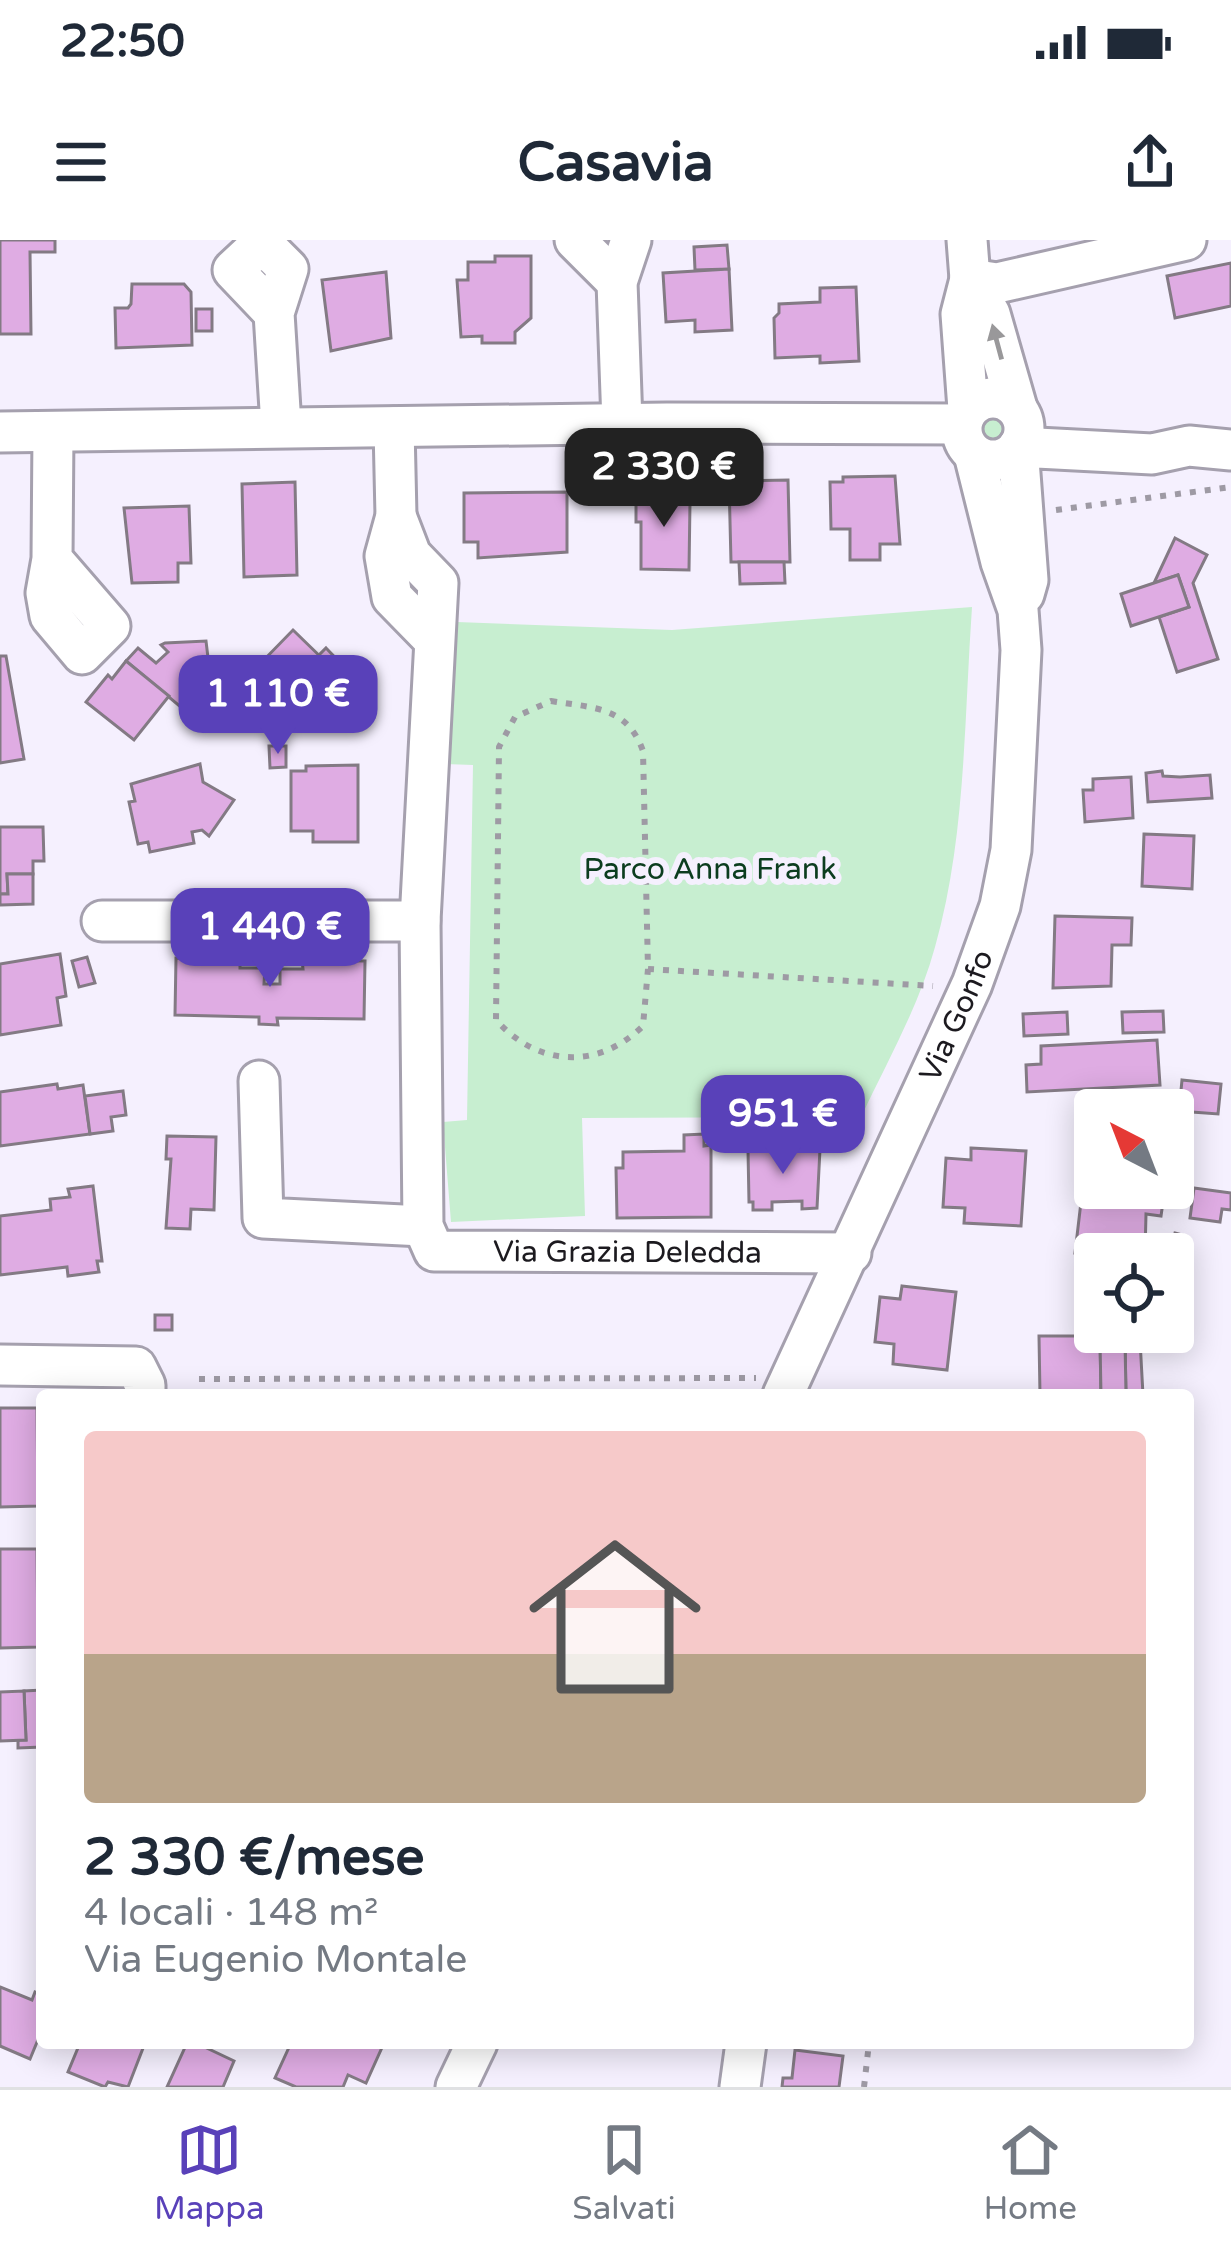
<!DOCTYPE html>
<html lang="it">
<meta charset="utf-8">
<style>
body{margin:0;font-family:"Varela Round",sans-serif;background:#f2f2f3;color:#1f2937;height:100vh;display:flex;flex-direction:column;font-size:45px;white-space:nowrap}
*{box-sizing:border-box;margin:0}
p{font-size:39px;color:#747a83}
.icon{flex:none;width:66px;height:66px;fill:none;stroke:currentColor;stroke-width:2;stroke-linecap:round;stroke-linejoin:round}
.map{position:relative;flex:1;overflow:hidden}
.side{position:absolute;left:36px;top:1149px;width:1158px;height:660px;display:flex;flex-direction:column;background:#fff;border-radius:12px;box-shadow:0 6px 30px #0003}
.side>*{flex:none}
.needle{width:78px;rotate:318deg}
.tools{position:absolute;left:1074px;top:849px;display:grid;gap:24px}
.tools a{display:grid;place-items:center;width:120px;height:120px;border-radius:12px;background:#fff;box-shadow:0 6px 30px #0003;font-size:60px}
.price{position:absolute;translate:-50% -102px;padding:0 27px;border-radius:24px;background:#5941b9;color:#fff;font-size:39px;line-height:78px;filter:drop-shadow(0 3px 6px #0008)}
.price::after{content:'';position:absolute;left:50%;top:72px;width:36px;height:27px;margin-left:-18px;background:inherit;clip-path:polygon(0 0,100% 0,50% 100%)}
.price.on{background:#222;color:#fff}
ul{padding:0;list-style:none}
li{display:grid;align-content:center;gap:24px;height:636px;padding:0 48px}
li span{display:grid;place-items:center;height:372px;border-radius:12px;color:#555}
li>.icon{margin-inline-start:auto}
span .icon{width:216px;height:216px;fill:#fffc;stroke-width:1}
li b{font-size:51px}
.status{display:flex;justify-content:space-between;align-items:center;height:84px;padding:0 60px;background:#fff;direction:ltr}
.status svg{height:33px;fill:currentColor}
header{display:flex;justify-content:space-between;align-items:center;height:156px;padding:0 48px;background:#fff;font-size:54px;font-weight:700}
.tabs{display:flex;justify-content:space-around;align-items:center;height:168px;border-top:3px solid #e0e1e3;background:#fff;font-size:33px;color:#747a83}
.tabs a{display:grid;justify-items:center;gap:6px}
.tabs .on{color:#5941b9}
.map>svg:first-child{display:block}
.green{fill:#c7eed0}
.building{fill:#dface3;stroke:#837a84;stroke-width:3}
.lines{fill:none;stroke-linecap:round;stroke-linejoin:round}
.minor-casing{stroke:#a5a0ae;stroke-width:45}
.path{stroke:#9e9aa4;stroke-width:6;stroke-dasharray:6 9;stroke-linecap:butt}
.minor{stroke:#fff;stroke-width:39}
.oneway{fill:#99989a}
.labels{text-anchor:middle;stroke-width:12;stroke-linejoin:round;paint-order:stroke}
.park-label{font-size:30px;fill:#0c3d1f;stroke:#f5f0fe}
.street-label{font-size:30px;fill:#1c1a1f;stroke:#f5f0fe}
</style>
<div class="status"><b>22:50</b><svg viewBox="0 0 49 12"><path d="M0 12V9h3v3zM5 12V6h3v6zM10 12V3h3v9zM15 12V0h3v12zM26 1h20v11H26zM47 4h2v5h-2z"/></svg></div>
<header><svg class="icon" aria-label="menu" viewBox="0 0 24 24"><path d="M4 6h16M4 12h16M4 18h16"/></svg>Casavia<svg class="icon" aria-label="share" viewBox="0 0 24 24"><path d="M12 15V3M7 8l5-5 5 5M5 13v7h14v-7"/></svg></header>
<div class="map">
<svg width="1231" height="1847" viewBox="0 0 1231 1847">
<rect width="100%" height="100%" fill="#f5f0fe"/>
<g class="green">
<circle cx="993" cy="188" r="17"/>
<path d="M972,367c-8,113 -6,231 -37,340 -16,59 -48,115 -74,170l-279,1 3,98 -134,6 -8,-100 24,-2 6,-355 -28,-1 12,-142 215,8z"/>
</g>
<g class="building">
<polygon points="0,0 55,0 55,12 30,12 31,94 0,94"/>
<polygon points="727,5 729,29 695,30 694,7"/>
<polygon points="495,16 531,16 531,78 515,92 515,103 482,103 482,96 461,97 457,40 468,40 468,22 495,22"/>
<polygon points="1231,23 1231,66 1175,78 1167,36"/>
<polygon points="729,29 732,90 695,92 695,80 666,82 663,33"/>
<polygon points="386,32 391,98 331,111 322,40"/>
<polygon points="132,44 184,44 191,52 192,105 116,108 115,68 128,68 131,64"/>
<polygon points="856,47 859,121 820,123 820,116 775,118 774,78 779,73 779,64 820,62 820,48"/>
<rect x="196" y="69" width="16" height="22"/>
<polygon points="895,236 900,304 880,304 880,320 850,320 850,289 831,289 830,242 843,242 843,237"/>
<polygon points="788,240 790,322 731,322 729,241"/>
<polygon points="295,242 297,335 244,337 242,244"/>
<polygon points="636,251 683,252 683,262 690,262 689,330 641,329 641,282 636,282"/>
<polygon points="567,252 567,312 478,318 478,302 464,302 464,253"/>
<polygon points="189,266 191,323 178,323 178,342 132,343 124,268"/>
<polygon points="1175,298 1207,315 1193,343 1218,419 1177,432 1159,377 1189,367 1178,335 1154,343"/>
<polygon points="739,322 784,322 785,343 740,344"/>
<polygon points="1178,335 1189,367 1131,386 1121,354"/>
<polygon points="293,390 328,424 292,463 256,428"/>
<polygon points="206,401 209,426 195,445 200,449 183,469 126,421 138,408 156,423 168,412 161,405 165,403"/>
<polygon points="326,408 352,435 312,476 295,459 328,424 319,415"/>
<polygon points="0,416 6,416 24,519 0,523"/>
<polygon points="126,421 169,456 134,500 86,462 108,435 112,439"/>
<polygon points="269,506 286,506 286,527 270,528"/>
<polygon points="200,524 203,542 234,560 209,596 202,590 192,592 194,603 150,612 148,602 138,604 129,562 135,561 131,544"/>
<polygon points="358,525 358,602 313,602 313,591 291,591 291,531 306,531 306,526"/>
<polygon points="1162,531 1163,536 1180,537 1210,535 1212,558 1148,562 1146,533"/>
<polygon points="1131,537 1133,578 1085,582 1083,550 1093,550 1093,539"/>
<polygon points="0,587 43,587 44,621 33,621 33,634 7,634 8,654 0,654"/>
<polygon points="1144,594 1194,596 1192,649 1142,646"/>
<polygon points="7,634 33,634 33,664 0,665 0,654 8,654"/>
<polygon points="1055,676 1132,678 1131,705 1112,705 1111,746 1053,748"/>
<polygon points="60,714 66,756 57,758 61,785 0,795 0,724"/>
<polygon points="87,717 95,743 79,747 72,721"/>
<polygon points="176,718 240,719 240,728 265,728 264,744 280,744 280,729 303,729 302,720 365,721 364,779 277,778 278,785 259,784 259,777 175,775"/>
<polygon points="1163,771 1164,792 1123,793 1122,772"/>
<polygon points="1067,772 1068,794 1024,796 1023,774"/>
<polygon points="1157,800 1160,845 1027,852 1026,825 1041,824 1041,806"/>
<polygon points="1182,840 1221,844 1218,874 1179,871"/>
<polygon points="57,844 58,849 83,845 90,894 0,906 0,852"/>
<polygon points="123,851 126,875 111,877 113,891 90,894 85,856"/>
<polygon points="704,894 704,906 711,905 711,977 617,978 616,928 623,928 623,912 684,911 684,895"/>
<polygon points="167,896 216,897 214,970 191,969 190,989 166,988 171,919 166,919"/>
<polygon points="971,908 1026,911 1021,986 964,983 965,968 943,967 946,918 971,920"/>
<polygon points="820,909 817,968 802,969 802,961 772,962 772,970 753,970 753,962 749,962 748,910"/>
<polygon points="93,946 102,1021 97,1021 99,1032 68,1036 67,1027 0,1035 0,976 51,970 50,959 70,957 68,949"/>
<polygon points="1096,948 1165,948 1161,976 1146,974 1145,1014 1075,1013 1081,962 1094,964"/>
<polygon points="1194,948 1231,953 1231,970 1222,969 1220,982 1190,978"/>
<polygon points="1175,993 1186,996 1179,1030 1173,1029 1173,1014 1156,1014 1159,1000 1173,1002"/>
<polygon points="902,1046 956,1052 947,1130 893,1124 894,1104 875,1102 880,1057 900,1059"/>
<rect x="155" y="1075" width="17" height="15"/>
<polygon points="1039,1096 1100,1096 1101,1155 1040,1155"/>
<polygon points="1140,1100 1143,1155 1126,1155 1125,1101"/>
<polygon points="1100,1101 1125,1101 1126,1155 1101,1155"/>
<polygon points="0,1168 37,1168 38,1266 0,1267"/>
<polygon points="0,1309 37,1309 38,1407 0,1408"/>
<polygon points="42,1450 42,1507 18,1508 18,1500 26,1500 24,1451"/>
<polygon points="24,1451 26,1500 0,1501 0,1452"/>
<polygon points="0,1747 32,1760 35,1752 42,1755 42,1790 30,1819 0,1806"/>
<polygon points="80,1803 145,1803 128,1847 108,1842 105,1847 68,1832"/>
<polygon points="187,1803 196,1803 234,1821 223,1847 167,1847"/>
<polygon points="291,1803 384,1803 366,1843 348,1835 343,1847 296,1847 275,1838"/>
<polygon points="795,1810 843,1816 839,1847 782,1847 783,1838 792,1838"/>
</g>
<g class="lines">
<g class="minor-casing">
<g id="minor">
<polyline points="575,0 617,42"/>
<polyline points="967,0 970,39 961,74 968,169"/>
<polyline points="970,39 997,43 1186,0"/>
<polyline points="970,39 990,74 1017,168"/>
<polyline points="274,73 233,30 262,3 288,29 274,73 281,186"/>
<circle cx="993" cy="189" r="31"/>
<polyline points="622,183 617,42 631,0"/>
<polyline points="394,187 396,276 385,316 392,357 434,400"/>
<polyline points="0,192 667,183 960,184"/>
<path id="s1" d="M396,276l15,39 27,28 -18,338 3,305 11,25 417,2"/>
<polyline points="52,319 110,386 82,414 50,376 46,353 52,319 53,192"/>
<polyline points="1024,354 1028,340 1018,207 1152,214 1189,206 1231,210"/>
<polyline points="102,681 420,681"/>
<polyline points="259,841 263,978 423,986"/>
<polyline points="0,1125 136,1127 145,1145 145,1155"/>
<path id="s2" d="M783,1155l189,-411 28,-78 11,-56 10,-200 -3,-40 -17,-48 -27,-108"/>
<polyline points="456,1847 477,1803"/>
<polyline points="740,1847 746,1803"/>
</g>
</g>
<g class="path">
<polyline points="1056,270 1231,247"/>
<path d="M551,461c42,7 76,5 92,50l5,218 -5,57c-45,44 -105,41 -147,-6l3,-273 16,-30z"/>
<polyline points="648,729 933,746"/>
<polyline points="199,1139 756,1138"/>
<polyline points="864,1847 869,1803"/>
</g>
<use href="#minor" class="minor"/>
</g>
<defs><path id="oneway-solid" d="M-6-.8H1V-3.2L6.5 0L1 3.2V.8H-6Z" transform="scale(3)"/></defs>
<use class="oneway" href="#oneway-solid" transform="translate(997 102) rotate(-105)"/>
<g class="labels">
<g class="park-label">
<text x="710" y="639">Parco Anna Frank</text>
</g>
<g class="street-label">
<text dy="10" stroke="none"><textPath href="#s2" startOffset="417">Via Gonfo</textPath></text>
<text dy="10" stroke="none"><textPath href="#s1" startOffset="945">Via Grazia Deledda</textPath></text>
</g>
</g>
</svg>
<div class="tools">
<a><svg class="needle" viewBox="-14 -14 28 28"><path d="M0-13l5 13h-10z" fill="#e53935"/><path d="M0 13l5-13h-10z" fill="#747a83"/></svg></a>
<a><svg class="icon" aria-label="locate" viewBox="0 0 24 24"><circle cx="12" cy="12" r="6"/><path d="M12 2v4M12 18v4M2 12h4M18 12h4"/></svg></a>
</div>
<b class="price on" style="left:664px;top:290px">2 330 €</b>
<b class="price" style="left:278px;top:517px">1 110 €</b>
<b class="price" style="left:270px;top:750px">1 440 €</b>
<b class="price" style="left:783px;top:937px">951 €</b>
<section class="side">
<ul>
<li><span style="background:linear-gradient(#f6c9c9 60%,#b9a48a 0)"><svg class="icon" aria-label="home" viewBox="0 0 24 24"><path d="M3 11l9-7 9 7M6 9v11h12V9"/></svg></span><div><b>2 330 €/mese</b><p>4 locali · 148 m²</p><p>Via Eugenio Montale</p></div></li>
</ul>
</section>
</div>
<nav class="tabs">
<a class="on"><svg class="icon" aria-label="map" viewBox="0 0 24 24"><path d="M3 6l6-2 6 2 6-2v14l-6 2-6-2-6 2zM9 4v14M15 6v14"/></svg>Mappa</a>
<a><svg class="icon" aria-label="saved" viewBox="0 0 24 24"><path d="M7 4h10v16l-5-4-5 4z"/></svg>Salvati</a>
<a><svg class="icon" aria-label="home" viewBox="0 0 24 24"><path d="M3 11l9-7 9 7M6 9v11h12V9"/></svg>Home</a>
</nav>
